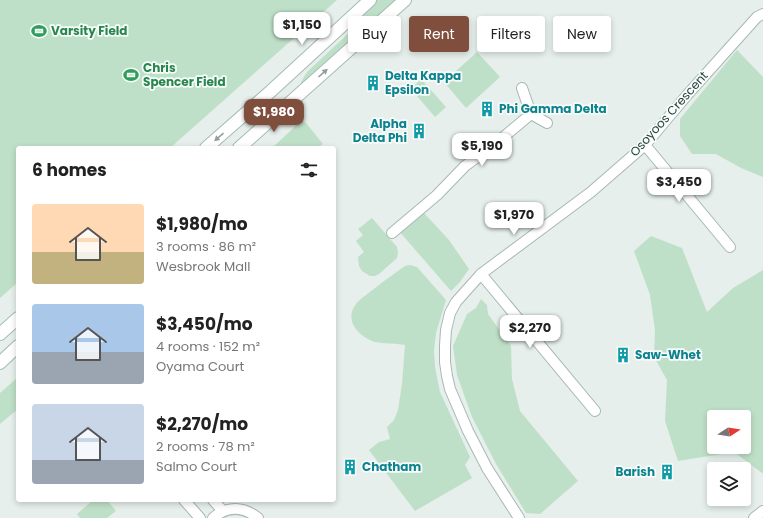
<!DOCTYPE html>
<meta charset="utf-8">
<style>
body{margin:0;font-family:Poppins,sans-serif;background:#f6f6f6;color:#222;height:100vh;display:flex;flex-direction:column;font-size:15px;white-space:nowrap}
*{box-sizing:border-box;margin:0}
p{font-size:13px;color:#767676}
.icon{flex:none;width:22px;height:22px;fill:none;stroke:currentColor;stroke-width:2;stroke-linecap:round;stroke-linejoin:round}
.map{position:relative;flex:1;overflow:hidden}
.drawer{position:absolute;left:16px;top:146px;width:320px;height:356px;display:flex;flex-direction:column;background:#fff;border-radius:4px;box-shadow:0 2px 6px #0003}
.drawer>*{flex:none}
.top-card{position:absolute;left:348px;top:16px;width:355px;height:36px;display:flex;gap:8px}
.needle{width:26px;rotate:78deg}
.tools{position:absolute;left:707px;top:410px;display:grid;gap:8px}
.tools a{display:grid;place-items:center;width:44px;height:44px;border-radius:4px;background:#fff;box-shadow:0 2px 6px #0003;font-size:20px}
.price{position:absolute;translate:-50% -34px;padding:0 9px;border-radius:8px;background:#fff;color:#222;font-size:13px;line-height:26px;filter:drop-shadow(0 1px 2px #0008)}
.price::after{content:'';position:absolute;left:50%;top:24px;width:12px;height:9px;margin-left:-6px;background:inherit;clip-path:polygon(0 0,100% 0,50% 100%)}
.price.active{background:#804e3d;color:#fff}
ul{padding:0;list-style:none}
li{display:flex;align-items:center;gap:12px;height:100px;padding:0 16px}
li span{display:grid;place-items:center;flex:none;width:112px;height:80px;border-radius:4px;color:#555}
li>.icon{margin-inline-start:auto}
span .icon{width:48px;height:48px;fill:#fffc;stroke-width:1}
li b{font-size:17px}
h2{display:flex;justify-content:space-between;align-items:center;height:48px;padding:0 16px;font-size:17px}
.chip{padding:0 14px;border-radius:4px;background:#fff;box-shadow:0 2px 6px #0003;font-size:14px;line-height:36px}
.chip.active{background:#804e3d;color:#fff}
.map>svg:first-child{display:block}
.green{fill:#bfe0c8;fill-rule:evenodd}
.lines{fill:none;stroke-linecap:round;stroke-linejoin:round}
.street-casing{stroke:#a8b8b2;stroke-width:12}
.secondary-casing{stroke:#a4bbb3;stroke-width:14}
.street{stroke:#fff;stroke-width:10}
.secondary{stroke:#fff;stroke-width:12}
.oneway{fill:#92a09c}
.labels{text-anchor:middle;stroke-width:3.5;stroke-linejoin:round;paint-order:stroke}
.leisure-label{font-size:12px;font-weight:bold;fill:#27864d;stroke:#f7fbf9;text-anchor:start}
.culture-label{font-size:12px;font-weight:bold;fill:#0d838f;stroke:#f7fbf9;text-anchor:start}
.street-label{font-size:12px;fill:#24423a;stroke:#f7fbf9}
</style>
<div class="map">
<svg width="763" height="518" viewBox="0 0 763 518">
<rect width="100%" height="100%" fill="#e6efeb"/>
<g class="green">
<polygon points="0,0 337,0 170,148 18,148 18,282 0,298"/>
<polygon points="377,0 400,0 301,87 301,82 307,72 352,30 371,6"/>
<polygon points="737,50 763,77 763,177 741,168 716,154 692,154 680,136 680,119"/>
<polygon points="477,52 500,77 466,108 444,82"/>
<polygon points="421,79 446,107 435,117 411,89"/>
<polygon points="302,120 306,123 323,144 317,148 272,148"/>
<polygon points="422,211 449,240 469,269 460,282 451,291 399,231"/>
<polygon points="372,218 397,247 398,253 397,258 379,274 375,276 370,276 362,271 359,266 358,257 364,252 356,241 363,235 358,229"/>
<path d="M651,236l31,12 25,64 26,-24 30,-18v203h-1l-28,-21 -56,9 -13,-40 2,-41 -13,-23 1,-27 -5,-35 -16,-44zM714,417h30v30h-30z"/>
<path d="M410,265l7,2 29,33 -10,33 -2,18 1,16 5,25 30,65 -5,8 7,13 -57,33 -46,-61 10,-8 11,-3 -3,-12 7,-7 4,-10 4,-26 3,-39c-8,-2 -28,-1 -33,-4 -15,-7 -28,-21 -16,-37 5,-6 13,-11 19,-16 10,-8 20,-15 30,-22z"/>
<polygon points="481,299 487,305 488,314 511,346 512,379 520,411 578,481 540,514 526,513 496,464 472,417 457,375 453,346 467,314 476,308"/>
<polygon points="18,377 18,409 0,424 0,393"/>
<polygon points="93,500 107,500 116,511 107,518 80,518 77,514"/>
</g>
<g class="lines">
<g class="street-casing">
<g id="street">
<polyline points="531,114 547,123"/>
<polyline points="645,145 730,247"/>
<polyline points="392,233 437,195 465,166 494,145 531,114 522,88"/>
<polyline points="481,274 595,411"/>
<polyline points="184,500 200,518"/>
<polyline points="213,500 223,511"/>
<path d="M213,518c14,-12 30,-12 45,0"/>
<polyline points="519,518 487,468 468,431 450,389 447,376 445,362 445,346 446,330 450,313 456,302 481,274 591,192 645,145 688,94 740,36 757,17 763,14"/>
<polyline points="754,518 763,511"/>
</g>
</g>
<g class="secondary-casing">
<g id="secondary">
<polyline points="206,148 271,91 370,0"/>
<polyline points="239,148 405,0"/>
<polyline points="0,334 18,318"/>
<polyline points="0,363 18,346"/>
</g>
</g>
<use href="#street" class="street"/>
<use href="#secondary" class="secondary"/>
</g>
<defs><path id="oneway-solid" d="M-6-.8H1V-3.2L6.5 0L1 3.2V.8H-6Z"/></defs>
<g class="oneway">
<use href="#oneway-solid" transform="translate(323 73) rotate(-42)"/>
<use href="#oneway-solid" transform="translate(219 137) rotate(139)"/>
</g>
<defs>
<g id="stadium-bare" transform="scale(1.2)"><path d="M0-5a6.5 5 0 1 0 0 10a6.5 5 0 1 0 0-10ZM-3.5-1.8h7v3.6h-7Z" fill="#2e9e5b" stroke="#f7fbf9" stroke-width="2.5" paint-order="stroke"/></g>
<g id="building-bare" transform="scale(1.2)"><path d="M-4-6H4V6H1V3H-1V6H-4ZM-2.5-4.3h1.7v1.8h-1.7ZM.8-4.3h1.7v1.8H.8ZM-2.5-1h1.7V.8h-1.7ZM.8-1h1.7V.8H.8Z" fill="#0f9aa8" stroke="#f7fbf9" stroke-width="2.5" paint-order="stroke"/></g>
</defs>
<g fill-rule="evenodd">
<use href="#stadium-bare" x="39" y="31"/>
<use href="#stadium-bare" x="131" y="75"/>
<use href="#building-bare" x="373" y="83"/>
<use href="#building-bare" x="487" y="109"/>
<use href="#building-bare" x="419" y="131"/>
<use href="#building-bare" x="623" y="355"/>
<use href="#building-bare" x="350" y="467"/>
<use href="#building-bare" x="667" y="472"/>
</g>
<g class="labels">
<g class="leisure-label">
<text x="51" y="35">Varsity Field</text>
<text x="143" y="72">Chris<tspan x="143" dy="14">Spencer Field</tspan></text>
</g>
<g class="culture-label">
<text x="385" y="80">Delta Kappa<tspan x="385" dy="14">Epsilon</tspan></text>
<text x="499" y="113">Phi Gamma Delta</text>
<text x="407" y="128" text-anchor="end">Alpha<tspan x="407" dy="14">Delta Phi</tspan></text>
<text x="635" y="359">Saw-Whet</text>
<text x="362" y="471">Chatham</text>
<text x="655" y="476" text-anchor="end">Barish</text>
</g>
<g class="street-label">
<text transform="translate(669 114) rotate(-48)" y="4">Osoyoos Crescent</text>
</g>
</g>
</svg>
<div class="tools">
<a><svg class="needle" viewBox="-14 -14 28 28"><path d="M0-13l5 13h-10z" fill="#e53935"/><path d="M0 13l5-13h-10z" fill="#767676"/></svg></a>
<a><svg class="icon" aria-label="layers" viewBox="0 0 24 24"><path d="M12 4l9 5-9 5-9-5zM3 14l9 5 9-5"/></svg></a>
</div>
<b class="price" style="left:302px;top:46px">$1,150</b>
<b class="price active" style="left:274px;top:133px">$1,980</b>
<b class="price" style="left:482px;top:167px">$5,190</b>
<b class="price" style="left:679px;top:203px">$3,450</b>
<b class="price" style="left:514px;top:236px">$1,970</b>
<b class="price" style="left:530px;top:349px">$2,270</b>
<div class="top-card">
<a class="chip">Buy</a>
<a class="chip active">Rent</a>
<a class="chip">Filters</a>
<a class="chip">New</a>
</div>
<section class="drawer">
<h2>6 homes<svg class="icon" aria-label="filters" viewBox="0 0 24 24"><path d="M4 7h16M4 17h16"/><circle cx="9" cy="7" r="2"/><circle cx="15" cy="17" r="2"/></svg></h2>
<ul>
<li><span style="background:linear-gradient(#ffd9b3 60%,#c2b280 0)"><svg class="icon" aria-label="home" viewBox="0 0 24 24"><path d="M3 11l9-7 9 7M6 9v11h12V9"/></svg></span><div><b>$1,980/mo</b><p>3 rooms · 86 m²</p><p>Wesbrook Mall</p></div></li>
<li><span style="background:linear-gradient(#a9c7e8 60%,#9aa5b1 0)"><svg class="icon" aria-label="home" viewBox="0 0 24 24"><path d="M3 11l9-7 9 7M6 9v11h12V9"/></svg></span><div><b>$3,450/mo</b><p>4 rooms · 152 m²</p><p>Oyama Court</p></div></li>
<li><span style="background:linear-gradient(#c9d6e8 70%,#9aa5b1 0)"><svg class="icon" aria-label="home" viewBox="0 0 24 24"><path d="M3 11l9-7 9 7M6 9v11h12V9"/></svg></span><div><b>$2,270/mo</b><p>2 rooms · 78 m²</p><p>Salmo Court</p></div></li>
</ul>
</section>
</div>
